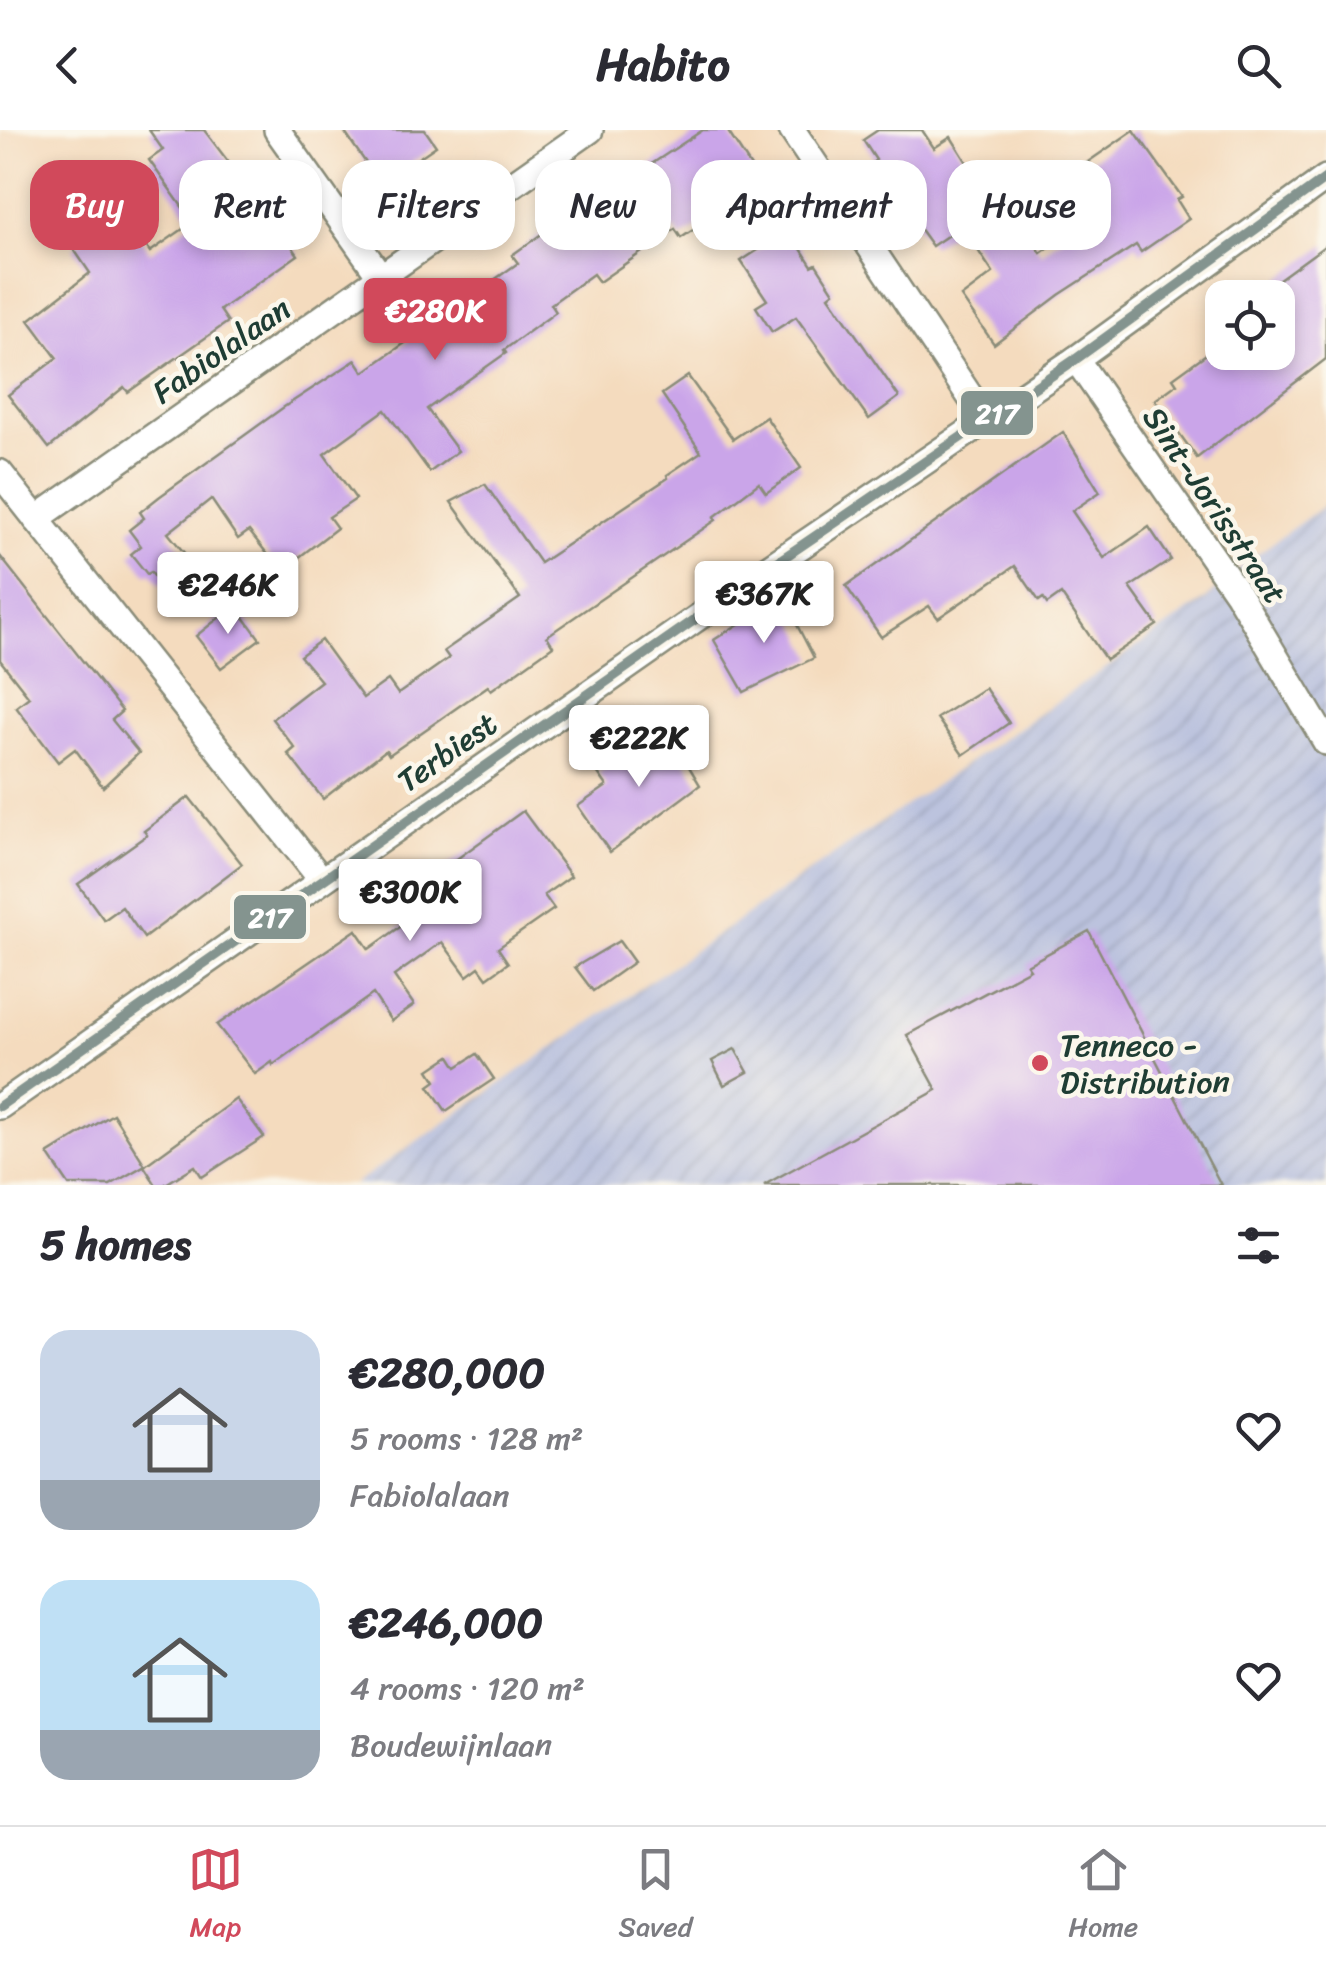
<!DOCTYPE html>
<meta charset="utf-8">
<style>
body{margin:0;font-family:Sriracha,sans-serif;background:#f2f2f3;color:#2b2b33;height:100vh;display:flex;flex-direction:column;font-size:38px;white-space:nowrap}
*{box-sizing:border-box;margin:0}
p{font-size:32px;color:#7c7c81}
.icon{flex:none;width:55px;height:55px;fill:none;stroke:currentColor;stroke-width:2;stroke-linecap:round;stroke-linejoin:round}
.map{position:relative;height:1055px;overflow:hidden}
.sheet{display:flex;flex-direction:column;background:#fff;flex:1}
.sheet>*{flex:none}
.guide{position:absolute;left:30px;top:30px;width:1268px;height:90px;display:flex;gap:20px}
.tools{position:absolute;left:1205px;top:150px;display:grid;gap:20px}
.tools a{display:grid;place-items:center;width:90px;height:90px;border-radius:20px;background:#fff;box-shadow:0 5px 15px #0003;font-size:50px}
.price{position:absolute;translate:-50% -85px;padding:0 22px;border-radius:10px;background:#fff;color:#222;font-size:32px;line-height:65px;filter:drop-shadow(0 2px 5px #0008)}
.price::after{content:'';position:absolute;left:50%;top:60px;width:30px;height:22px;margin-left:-15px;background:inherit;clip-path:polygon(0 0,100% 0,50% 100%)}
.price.on{background:#d1495b;color:#fff}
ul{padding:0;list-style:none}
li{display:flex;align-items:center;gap:30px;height:250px;padding:0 40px}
li span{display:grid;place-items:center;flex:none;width:280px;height:200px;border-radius:30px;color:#555}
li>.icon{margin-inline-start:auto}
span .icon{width:120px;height:120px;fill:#fffc;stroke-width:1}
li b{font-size:42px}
h2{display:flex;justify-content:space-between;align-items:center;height:120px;padding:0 40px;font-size:42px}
.chip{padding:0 35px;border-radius:30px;background:#fff;box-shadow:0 5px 15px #0003;font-size:35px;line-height:90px}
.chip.on{background:#d1495b;color:#fff}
header{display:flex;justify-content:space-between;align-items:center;height:130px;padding:0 40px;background:#fff;font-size:45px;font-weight:700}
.tab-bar{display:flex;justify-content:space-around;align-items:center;height:140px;border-top:2px solid #e1e1e2;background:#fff;font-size:28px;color:#7c7c81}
.tab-bar a{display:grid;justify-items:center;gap:5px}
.tab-bar .on{color:#d1495b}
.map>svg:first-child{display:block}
.industrial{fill:url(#industrial-furrows)}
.building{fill:#caa5e9}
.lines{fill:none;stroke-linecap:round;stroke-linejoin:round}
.minor-casing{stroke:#8a8c79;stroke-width:30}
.minor{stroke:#fff;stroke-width:25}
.bus-1-casing{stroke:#fbf7ec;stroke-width:18}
.bus-1{stroke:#84948f;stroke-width:10}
.poi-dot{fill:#d1495b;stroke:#fbf7ec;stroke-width:4}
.labels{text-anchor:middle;stroke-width:9;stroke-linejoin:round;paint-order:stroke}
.street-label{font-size:32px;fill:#1f3d34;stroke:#fbf7ec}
.poi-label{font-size:32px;fill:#1f3d34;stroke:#fbf7ec;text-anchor:start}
.line-badge{stroke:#fbf7ec;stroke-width:4}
.badge-label{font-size:28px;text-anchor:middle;font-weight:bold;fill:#fff}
</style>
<header><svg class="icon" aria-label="back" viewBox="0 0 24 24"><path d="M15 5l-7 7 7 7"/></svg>Habito<svg class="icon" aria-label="search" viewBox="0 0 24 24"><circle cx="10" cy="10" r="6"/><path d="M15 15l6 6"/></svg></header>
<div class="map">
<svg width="1326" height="1055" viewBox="0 0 1326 1055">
<defs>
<pattern id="industrial-furrows" width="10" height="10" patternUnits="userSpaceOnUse" patternTransform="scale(2.5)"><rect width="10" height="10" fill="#bcc3de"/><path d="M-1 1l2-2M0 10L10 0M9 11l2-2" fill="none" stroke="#a1a8bf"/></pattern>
</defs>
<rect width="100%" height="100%" fill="#fbf7ec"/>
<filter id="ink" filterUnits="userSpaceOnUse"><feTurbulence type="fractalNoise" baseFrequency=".01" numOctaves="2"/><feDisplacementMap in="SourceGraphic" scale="20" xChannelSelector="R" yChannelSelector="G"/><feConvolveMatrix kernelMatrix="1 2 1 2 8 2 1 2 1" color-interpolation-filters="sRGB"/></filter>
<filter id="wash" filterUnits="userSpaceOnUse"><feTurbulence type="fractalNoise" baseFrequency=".0048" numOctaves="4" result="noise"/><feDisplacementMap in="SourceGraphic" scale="40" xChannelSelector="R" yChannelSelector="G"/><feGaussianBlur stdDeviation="2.25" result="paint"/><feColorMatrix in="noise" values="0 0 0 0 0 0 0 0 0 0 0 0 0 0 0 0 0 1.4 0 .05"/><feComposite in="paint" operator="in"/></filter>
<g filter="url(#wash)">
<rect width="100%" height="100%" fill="#f4dbbe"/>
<polygon class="industrial" points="1326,374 1326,1055 353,1055 1205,470 1245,433"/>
<g id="blocks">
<g class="building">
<polygon points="149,0 204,0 243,51 245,50 298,125 220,180 228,192 128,262 124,257 49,318 8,265 57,228 29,190 90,143 73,118 124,82 150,122 193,92 149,30 163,20"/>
<polygon points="343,0 425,0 436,16 401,40 415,59 394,73"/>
<polygon points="703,0 727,0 762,54 681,108 675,99 599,152 593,144 551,174 556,182 504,220 506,223 427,279 458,321 430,342 385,280 324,324 356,369 329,387 337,398 281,441 249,401 238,409 211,369 168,403 190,430 160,454 151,442 147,444 131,424 141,416 129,400 144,388 140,382 159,367 284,277 356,230 364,242 518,133 512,125 543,103 545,106 643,37 644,39"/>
<polygon points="878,0 922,0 934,18 951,7 983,58 999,46 1016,70 1008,75 1041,123 1095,84 1069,45 1134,0 1182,67 1177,70 1189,89 1141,122 1136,115 1059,165 994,214 961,167 993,143 962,96 932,116 872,33 876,30 863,10"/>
<polygon points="789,100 812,136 816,134 834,162 829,166 899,267 869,289 796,187 772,202 756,177 767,170 741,131"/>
<polygon points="1326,115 1326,229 1197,328 1155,270 1177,254 1173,248 1209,222 1278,222 1278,150"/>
<polygon points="688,246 733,309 766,287 801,338 766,363 759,353 714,387 716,390 547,506 553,516 491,560 488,556 389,625 386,620 323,669 288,624 295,618 272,589 321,551 300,526 321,510 363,568 388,550 398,564 449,528 444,521 520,468 451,372 485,354 540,433 668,348 667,345 701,322 662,264"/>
<polygon points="1063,302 1100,362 1072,381 1104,428 1149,397 1171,430 1130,457 1157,495 1106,530 1061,464 1047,474 1043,468 1039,471 1015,436 938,488 929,476 881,507 846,456"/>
<polygon points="0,426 122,581 112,590 139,623 103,657 75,619 58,632 16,577 29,567 0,530"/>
<polygon points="782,466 814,528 744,562 714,510"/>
<polygon points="235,475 260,509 221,538 196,506"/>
<polygon points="985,558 1009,593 963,625 937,588"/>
<polygon points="666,598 700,655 610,722 578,676 607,656 598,643"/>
<polygon points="189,667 242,734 144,808 122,777 104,790 78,754 147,705 144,701"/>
<polygon points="523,681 571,746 544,765 554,779 498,818 508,833 487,848 479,837 467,846 442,812 394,846 414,875 391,891 373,864 273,935 272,932 255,944 217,895 356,800 369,819 431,775 418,757"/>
<polygon points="1089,801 1221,1055 764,1055 937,960 907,905 1030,839 1027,835"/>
<polygon points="619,811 634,832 593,861 575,837"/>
<polygon points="735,919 748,942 724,955 712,931"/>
<polygon points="477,924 494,949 446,981 429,956 436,951 429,940 450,926 457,937"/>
<polygon points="236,969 264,1007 202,1047 195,1036 164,1055 156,1055 144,1036"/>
<polygon points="113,984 145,1035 110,1055 69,1055 48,1024"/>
</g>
</g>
</g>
<g filter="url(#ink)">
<use href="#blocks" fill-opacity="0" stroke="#8a8c79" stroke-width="2.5"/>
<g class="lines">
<g class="minor-casing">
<g id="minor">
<polyline points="277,0 381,147"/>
<polyline points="792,0 985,289"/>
<polyline points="1076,229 1238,464 1326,612"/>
<polyline points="0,343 321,749"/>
<polyline points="36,389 590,0"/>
<polyline points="0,976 770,437 1076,229 1326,48"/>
</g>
</g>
<use href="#minor" class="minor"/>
<g class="bus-1-casing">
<polyline id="bus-1" points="0,976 770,437 1076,229 1326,48"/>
</g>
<use href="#bus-1" class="bus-1"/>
</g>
</g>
<circle class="poi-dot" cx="1040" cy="933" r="10"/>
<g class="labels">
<g class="street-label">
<text transform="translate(221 220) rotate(-35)" y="11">Fabiolalaan</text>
<text transform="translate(1215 375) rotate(56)" y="11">Sint-Jorisstraat</text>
<text transform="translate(447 622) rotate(-35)" y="11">Terbiest</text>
</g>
<g class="poi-label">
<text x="1060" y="926">Tenneco -<tspan x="1060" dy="37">Distribution</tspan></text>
</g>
</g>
<g class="line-badge">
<rect x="959" y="259" width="76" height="48" rx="10" fill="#84948f"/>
<rect x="232" y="763" width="76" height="48" rx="10" fill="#84948f"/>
</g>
<g class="badge-label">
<text x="997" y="293">217</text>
<text x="270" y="797">217</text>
</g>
</svg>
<div class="tools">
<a><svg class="icon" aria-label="locate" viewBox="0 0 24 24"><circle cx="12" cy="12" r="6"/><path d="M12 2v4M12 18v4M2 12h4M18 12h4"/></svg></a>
</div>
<b class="price on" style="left:435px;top:233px">€280K</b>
<b class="price" style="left:228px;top:507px">€246K</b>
<b class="price" style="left:764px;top:516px">€367K</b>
<b class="price" style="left:639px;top:660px">€222K</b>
<b class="price" style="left:410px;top:814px">€300K</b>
<div class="guide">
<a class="chip on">Buy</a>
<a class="chip">Rent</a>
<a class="chip">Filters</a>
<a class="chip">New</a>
<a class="chip">Apartment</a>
<a class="chip">House</a>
</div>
</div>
<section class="sheet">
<h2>5 homes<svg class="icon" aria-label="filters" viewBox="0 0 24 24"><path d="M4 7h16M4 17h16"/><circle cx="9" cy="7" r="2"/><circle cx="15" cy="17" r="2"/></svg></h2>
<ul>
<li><span style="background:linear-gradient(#c9d6e8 75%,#9aa5b1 0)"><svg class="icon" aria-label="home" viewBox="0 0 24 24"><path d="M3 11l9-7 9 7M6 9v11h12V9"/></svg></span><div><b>€280,000</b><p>5 rooms · 128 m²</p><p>Fabiolalaan</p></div><svg class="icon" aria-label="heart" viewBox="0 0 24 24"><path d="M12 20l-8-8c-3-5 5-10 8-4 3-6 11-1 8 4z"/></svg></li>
<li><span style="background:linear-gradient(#bfe0f5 75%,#9aa5b1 0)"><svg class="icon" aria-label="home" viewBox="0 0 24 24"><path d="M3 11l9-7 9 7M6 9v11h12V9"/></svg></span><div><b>€246,000</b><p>4 rooms · 120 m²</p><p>Boudewijnlaan</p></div><svg class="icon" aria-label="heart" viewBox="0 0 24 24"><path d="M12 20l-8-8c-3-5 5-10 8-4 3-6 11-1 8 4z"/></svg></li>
</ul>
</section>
<nav class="tab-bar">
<a class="on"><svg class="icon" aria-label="map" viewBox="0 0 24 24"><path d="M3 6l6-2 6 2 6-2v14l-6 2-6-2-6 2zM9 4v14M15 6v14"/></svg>Map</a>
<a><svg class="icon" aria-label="saved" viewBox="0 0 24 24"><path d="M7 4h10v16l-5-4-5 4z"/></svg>Saved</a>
<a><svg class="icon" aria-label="home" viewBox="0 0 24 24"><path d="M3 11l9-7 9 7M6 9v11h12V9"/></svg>Home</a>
</nav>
